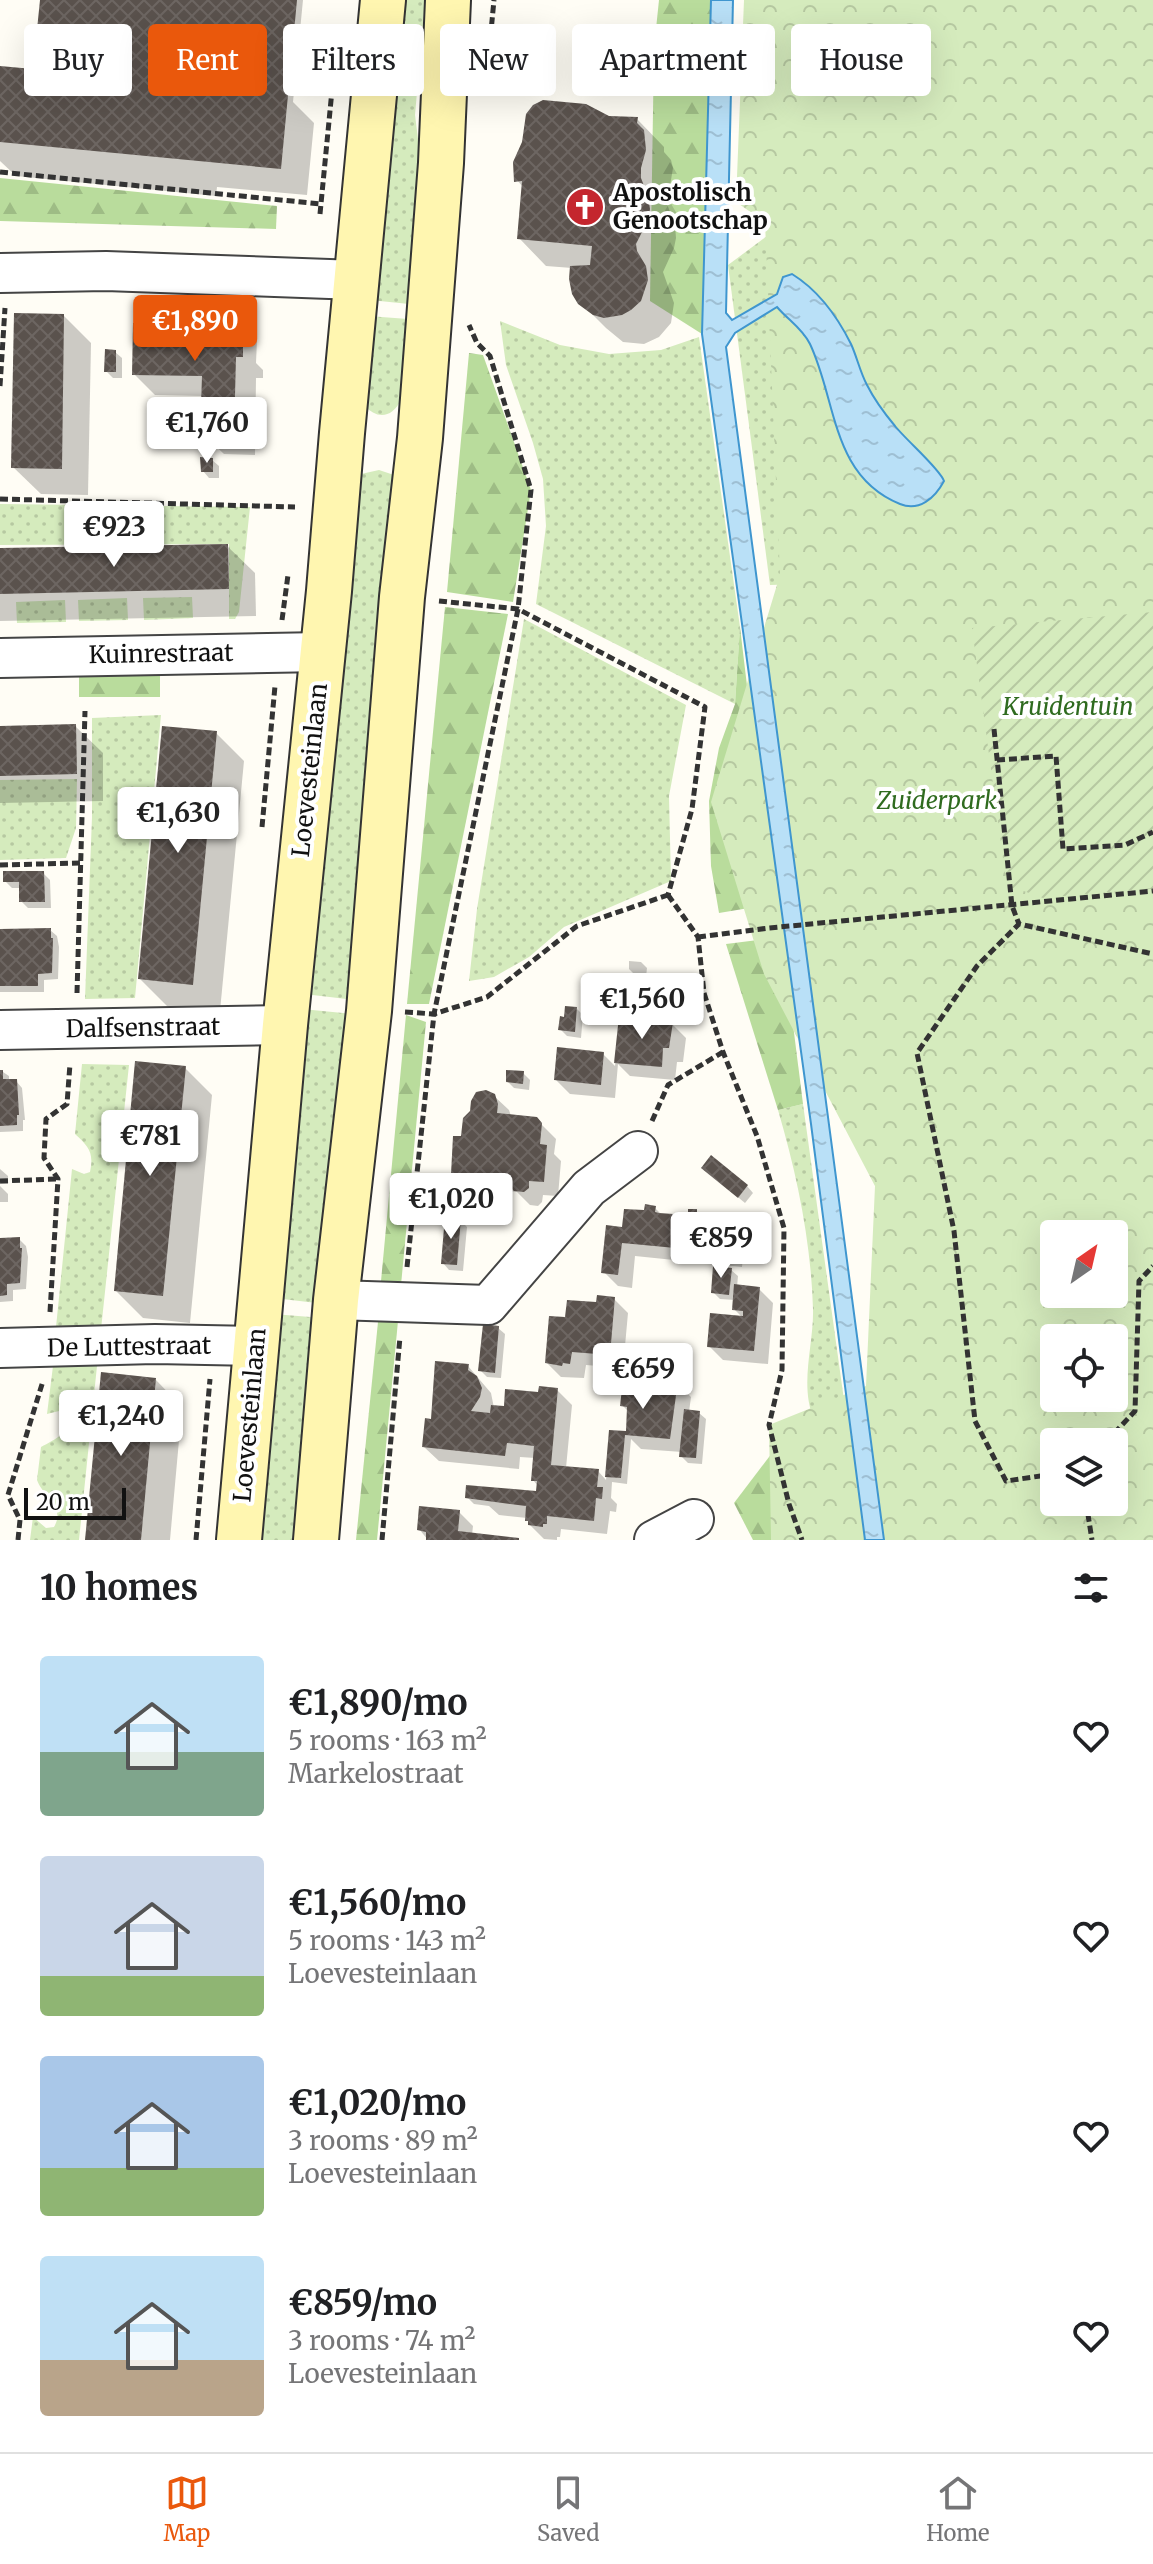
<!DOCTYPE html>
<meta charset="utf-8">
<style>
body{margin:0;font-family:Merriweather,serif;background:#f6f6f6;color:#202124;height:100vh;display:flex;flex-direction:column;font-size:30px;white-space:nowrap}
*{box-sizing:border-box;margin:0}
p{font-size:26px;color:#757577}
.icon{flex:none;width:44px;height:44px;fill:none;stroke:currentColor;stroke-width:2;stroke-linecap:round;stroke-linejoin:round}
.map{position:relative;height:1540px;overflow:hidden}
.details{display:flex;flex-direction:column;background:#fff;flex:1}
.details>*{flex:none}
.top-card{position:absolute;left:24px;top:24px;width:1106px;height:72px;display:flex;gap:16px}
.needle{width:52px;rotate:34deg}
.fabs{position:absolute;left:1040px;top:1220px;display:grid;gap:16px}
.fabs a{display:grid;place-items:center;width:88px;height:88px;border-radius:8px;background:#fff;box-shadow:0 8px 32px #0002;font-size:40px}
.scale{position:absolute;left:24px;bottom:20px;width:102px;box-sizing:border-box;padding-left:8px;border:4px solid #111;border-top:0;font-size:22px;line-height:28px;white-space:nowrap;color:#111;-webkit-text-stroke:6px #fff;paint-order:stroke}
.price{position:absolute;translate:-50% -68px;padding:0 18px;border-radius:8px;background:#fff;color:#222;font-size:26px;line-height:52px;filter:drop-shadow(0 2px 4px #0008)}
.price::after{content:'';position:absolute;left:50%;top:48px;width:24px;height:18px;margin-left:-12px;background:inherit;clip-path:polygon(0 0,100% 0,50% 100%)}
.price.selected{background:#ea580c;color:#fff}
ul{padding:0;list-style:none}
li{display:flex;align-items:center;gap:24px;height:200px;padding:0 40px}
li span{display:grid;place-items:center;flex:none;width:224px;height:160px;border-radius:8px;color:#555}
li>.icon{margin-inline-start:auto}
span .icon{width:96px;height:96px;fill:#fffc;stroke-width:1}
li b{font-size:34px}
h2{display:flex;justify-content:space-between;align-items:center;height:96px;padding:0 40px;font-size:34px}
.tag{padding:0 28px;border-radius:8px;background:#fff;box-shadow:0 8px 32px #0002;font-size:28px;line-height:72px}
.tag.selected{background:#ea580c;color:#fff}
.dock{display:flex;justify-content:space-around;align-items:center;height:112px;border-top:2px solid #e0e0e0;background:#fff;font-size:22px;color:#757577}
.dock a{display:grid;justify-items:center;gap:4px}
.dock .selected{color:#ea580c}
.map>svg:first-child{display:block}
.grass{fill:url(#grass-dots)}
.forest{fill:url(#forest-firs)}
.park{fill:url(#park-crowns);fill-rule:evenodd}
.garden{fill:url(#garden-furrows)}
.water{fill:url(#water-ripples);stroke:#3f96cf;stroke-width:2}
.shadow{fill:#0003}
.building{fill:url(#building-cross-hatch)}
.lines{fill:none;stroke-linecap:round;stroke-linejoin:round}
.minor-casing{stroke:#444;stroke-width:42}
.secondary-casing{stroke:#333;stroke-width:48}
.path{stroke:#333;stroke-width:5;stroke-dasharray:8 4;stroke-linecap:butt}
.minor{stroke:#fff;stroke-width:38}
.secondary{stroke:#fff6b0;stroke-width:44}
.labels{text-anchor:middle;stroke-width:8;stroke-linejoin:round;paint-order:stroke}
.poi-label{font-size:24px;font-weight:bold;fill:#111;stroke:#fff;text-anchor:start}
.street-label{font-size:24px;fill:#111;stroke:#fff}
.park-label{font-size:24px;font-style:italic;fill:#2f6b1f;stroke:#fff}
</style>
<div class="map">
<svg width="1153" height="1540" viewBox="0 0 1153 1540">
<defs>
<pattern id="grass-dots" width="8" height="8" patternUnits="userSpaceOnUse" patternTransform="scale(2)"><rect width="8" height="8" fill="#d5ebbd"/><path d="M2 2h.1M6 6h.1" fill="none" stroke="#b6c8a1" stroke-width="1.8" stroke-linecap="round"/></pattern>
<pattern id="forest-firs" width="22" height="20" patternUnits="userSpaceOnUse" patternTransform="scale(2)"><rect width="22" height="20" fill="#b9dc9c"/><path d="M5 1l3.5 6h-7zM16 11l3.5 6h-7z" fill="#9ebc85"/></pattern>
<pattern id="park-crowns" width="20" height="18" patternUnits="userSpaceOnUse" patternTransform="scale(2)"><rect width="20" height="18" fill="#d5ebbd"/><path d="M2 6a3 3 0 1 1 6 0M12 15a3 3 0 1 1 6 0" fill="none" stroke="#b6c8a1"/></pattern>
<pattern id="garden-furrows" width="10" height="10" patternUnits="userSpaceOnUse" patternTransform="scale(2)"><rect width="10" height="10" fill="#d5ebbd"/><path d="M-1 1l2-2M0 10L10 0M9 11l2-2" fill="none" stroke="#b6c8a1"/></pattern>
<pattern id="water-ripples" width="26" height="14" patternUnits="userSpaceOnUse" patternTransform="scale(2)"><rect width="26" height="14" fill="#b9e0f7"/><path d="M2 4q2-2 4 0t4 0M15 11q2-2 4 0t4 0" fill="none" stroke="#9ebfd3"/></pattern>
<pattern id="building-cross-hatch" width="8" height="8" patternUnits="userSpaceOnUse" patternTransform="scale(2)"><rect width="8" height="8" fill="#5a524d"/><path d="M0 0l8 8M0 8l8-8" fill="none" stroke="#6d6662"/></pattern>
</defs>
<rect width="100%" height="100%" fill="#fffdf5"/>
<g class="grass">
<polygon points="400,0 425,0 415,115 422,171 409,304 370,300"/>
<polygon points="778,228 804,584 770,585 728,265"/>
<path d="M368,316l40,3 -7,81c-9,18 -24,20 -37,5z"/>
<polygon points="500,321 560,345 609,354 661,350 699,337 740,627 735,704 536,604 546,526 543,479 533,443 506,365"/>
<polygon points="379,470 394,475 355,1000 304,994 352,487 361,474"/>
<polygon points="0,504 250,507 239,612 235,619 229,619 229,544 0,545"/>
<polygon points="192,597 193,618 144,620 143,598"/>
<polygon points="127,598 128,620 79,621 78,600"/>
<polygon points="65,600 66,622 17,623 16,602"/>
<polygon points="524,619 686,705 669,796 671,881 564,927 529,957 494,977 469,981 477,909"/>
<polygon points="161,715 135,998 85,999 92,817 92,718"/>
<polygon points="77,779 76,828 66,858 0,860 0,780"/>
<polygon points="302,1009 353,1014 325,1304 274,1298"/>
<path d="M82,1064l47,1 -29,274 -45,-2 17,-168 12,5 6,-2c4,-20 -1,-25 -15,-38z"/>
<path d="M803,1104l54,390c-14,-24 -33,-49 -43,-75 -15,-34 0,-75 -1,-110 -2,-68 -16,-134 -35,-199z"/>
<polygon points="273,1314 323,1318 303,1540 252,1540"/>
<path d="M53,1366h44l-18,174h-49l3,-23 13,11 8,-1c12,-20 -11,-30 -17,-47l4,-33c16,-9 30,-14 27,-35l-5,-2 -16,4z"/>
</g>
<g class="forest">
<polygon points="659,0 711,0 702,334 650,301 654,48"/>
<polygon points="0,178 277,206 276,229 0,221"/>
<polygon points="469,353 483,355 531,490 513,602 447,592"/>
<polygon points="445,607 508,614 429,1004 407,1004"/>
<polygon points="740,627 773,904 719,913 711,866 709,801 719,748 735,704"/>
<polygon points="160,672 160,697 79,697 79,675"/>
<polygon points="782,937 803,1104 778,1110 726,944"/>
<polygon points="406,1015 426,1022 401,1285 381,1281"/>
<polygon points="398,1321 377,1540 356,1540 378,1322"/>
<polygon points="772,1453 795,1540 753,1540 734,1503"/>
</g>
<path class="park" d="M744,0h409v1540h-382l-2,-115 97,-39 9,-200 -111,-212 -53,-172 69,-227 -15,-353 -29,-20zM1054,1234h60v60h-60zM1054,1338h60v60h-60zM1054,1442h60v60h-60z"/>
<polygon class="garden" points="1153,612 1153,888 1043,898 1015,888 1007,888 972,628"/>
<path class="water" d="M711,0h22l-7,313 6,7 45,-26 6,-17 9,-3c26,16 45,42 59,70 6,13 9,28 16,41 7,14 18,29 28,41 11,14 45,43 49,55 -9,17 -25,31 -44,23 -69,-28 -63,-103 -90,-160 -8,-16 -22,-24 -33,-37l-42,26 -9,14 158,1193h-19l-54,-416 -109,-790z"/>
<g class="shadow">
<polygon points="42,0 303,0 293,102 314,123 307,195 217,187 216,196 16,176 0,161 0,68 39,72"/>
<polygon points="651,55 658,62 656,79 649,78 642,71"/>
<polygon points="608,118 637,119 664,147 664,152 671,160 673,168 667,204 675,225 676,238 674,248 663,272 674,303 671,323 659,337 644,344 623,342 606,328 578,300 572,268 546,266 519,238 523,187 516,179"/>
<polygon points="64,316 91,343 88,495 41,494 13,467"/>
<polygon points="236,319 257,340 256,363 263,370 263,378 256,378 255,455 224,454 202,433 204,396 155,395 134,374 206,327"/>
<polygon points="115,352 122,358 122,378 113,378 106,371"/>
<polygon points="212,460 219,466 219,478 209,478 203,471"/>
<polygon points="227,546 255,573 256,616 0,621 0,551"/>
<polygon points="75,726 103,753 103,801 0,803 0,728"/>
<polygon points="216,733 244,761 220,1011 167,1006 140,979"/>
<polygon points="43,873 50,880 51,908 28,908 21,901 21,888 12,888 5,881"/>
<polygon points="50,930 57,936 59,947 58,979 44,980 44,992 0,992 0,931"/>
<polygon points="629,961 641,962 647,968 646,977 635,975 629,969"/>
<polygon points="577,1009 583,1015 581,1038 567,1036 560,1029 565,1019"/>
<polygon points="620,1018 672,1024 686,1038 683,1062 677,1062 675,1080 630,1076 618,1064 615,1098 570,1094 556,1080 603,1054 615,1066"/>
<polygon points="185,1068 212,1095 190,1323 143,1318 116,1291"/>
<polygon points="0,1070 9,1076 9,1081 16,1081 22,1088 25,1120 23,1120 23,1131 0,1132"/>
<polygon points="523,1073 530,1080 529,1090 514,1088 508,1082"/>
<polygon points="494,1096 509,1110 511,1116 536,1119 556,1139 554,1154 561,1161 558,1196 543,1195 542,1202 538,1206 530,1205 517,1192 497,1190 496,1198 492,1201 483,1200 453,1173 463,1139"/>
<polygon points="0,1169 8,1176 8,1184 0,1184"/>
<polygon points="710,1174 747,1186 753,1193 745,1203"/>
<polygon points="0,1186 8,1194 8,1202 0,1202"/>
<polygon points="655,1208 662,1215 689,1218 696,1211 703,1218 717,1220 744,1246 742,1267 635,1256 632,1288 618,1286 604,1272 624,1229"/>
<polygon points="460,1220 467,1227 463,1271 449,1270 443,1263"/>
<polygon points="19,1239 26,1246 28,1257 26,1289 13,1290 13,1301 0,1302 0,1240"/>
<polygon points="731,1270 738,1276 737,1287 759,1289 773,1303 768,1364 723,1360 709,1346 743,1318 734,1309 735,1300 720,1299 713,1292"/>
<polygon points="614,1299 628,1313 623,1368 586,1365 584,1378 561,1377 547,1363 567,1319"/>
<polygon points="498,1328 505,1334 501,1378 487,1377 480,1370"/>
<polygon points="659,1361 673,1375 672,1382 677,1383 691,1397 689,1412 699,1413 706,1419 702,1464 688,1463 681,1456 682,1452 641,1449 631,1439 627,1484 612,1482 611,1498 617,1504 616,1512 610,1511 607,1534 561,1529 560,1537 557,1537 557,1540 544,1539 530,1525 527,1518 499,1515 489,1506 474,1504 467,1497 538,1493 538,1486 533,1480 535,1458 520,1457 519,1469 439,1461 424,1447 433,1421 468,1366 491,1393 494,1408 506,1409 539,1394 557,1390 572,1405 566,1468 598,1471 606,1480 611,1432 624,1433 627,1435 629,1412 622,1405 631,1391"/>
<polygon points="155,1379 182,1407 170,1540 87,1540"/>
<polygon points="459,1512 473,1526 472,1535 520,1540 428,1540 419,1529"/>
</g>
<g class="building">
<polygon points="40,0 297,0 281,169 0,142 0,66 33,69"/>
<polygon points="642,52 652,53 650,73 640,72"/>
<polygon points="543,100 586,104 609,116 638,117 637,123 644,130 646,150 641,168 641,178 648,196 650,209 648,220 636,244 637,251 646,266 648,280 641,301 631,310 622,315 604,318 593,315 578,304 572,294 569,279 570,266 590,265 592,246 517,239 522,181 514,182 513,162 522,142 526,114 533,105"/>
<polygon points="14,313 64,314 62,469 11,468"/>
<polygon points="204,316 237,317 236,347 243,347 243,357 236,357 234,434 200,434 202,376 132,375 133,323 204,325"/>
<polygon points="105,349 116,350 116,372 104,372"/>
<polygon points="200,457 213,458 213,472 201,472"/>
<polygon points="228,544 229,589 0,594 0,548"/>
<polygon points="76,724 77,774 0,776 0,726"/>
<polygon points="162,726 217,731 193,985 138,979"/>
<polygon points="3,871 44,871 45,902 19,902 19,882 3,882"/>
<polygon points="51,928 51,938 53,938 52,973 38,974 38,986 0,986 0,929"/>
<polygon points="565,1006 577,1007 575,1032 558,1030 560,1016 564,1017"/>
<polygon points="619,1016 673,1022 669,1048 663,1048 662,1067 614,1063"/>
<polygon points="557,1047 604,1052 601,1085 554,1080"/>
<polygon points="135,1061 186,1066 163,1296 114,1291"/>
<polygon points="0,1070 3,1070 3,1079 17,1079 19,1115 17,1115 17,1125 0,1126"/>
<polygon points="506,1070 524,1071 523,1084 506,1082"/>
<polygon points="486,1090 495,1094 498,1104 497,1113 537,1117 542,1123 540,1144 547,1145 544,1182 529,1181 529,1188 524,1192 514,1191 509,1186 510,1180 483,1177 482,1184 477,1188 467,1187 462,1182 463,1175 451,1174 453,1136 461,1136 463,1118 470,1111 471,1101 476,1092"/>
<polygon points="711,1155 748,1185 738,1198 701,1168"/>
<polygon points="645,1204 656,1206 655,1212 659,1213 688,1215 688,1209 697,1209 697,1216 718,1218 717,1229 731,1230 729,1253 622,1243 618,1275 601,1273 606,1225 622,1227 624,1209 644,1210"/>
<polygon points="445,1216 461,1218 457,1265 441,1264"/>
<polygon points="20,1237 20,1248 22,1248 20,1283 7,1284 7,1295 0,1296 0,1238"/>
<polygon points="713,1266 732,1268 729,1295 711,1293"/>
<polygon points="734,1284 760,1287 754,1351 707,1347 710,1313 743,1316 743,1311 732,1310"/>
<polygon points="597,1295 615,1297 610,1355 572,1352 570,1364 563,1363 562,1366 545,1363 549,1316 565,1317 567,1300 596,1302"/>
<polygon points="483,1324 499,1326 495,1373 478,1371"/>
<polygon points="635,1356 660,1359 658,1379 678,1381 670,1439 625,1435 621,1478 605,1477 609,1430 626,1431 627,1407 620,1406 622,1388 629,1389"/>
<polygon points="435,1361 469,1364 468,1370 477,1376 482,1388 480,1397 471,1411 490,1413 491,1405 504,1406 505,1389 538,1392 539,1386 558,1388 551,1465 599,1469 597,1487 603,1487 602,1499 596,1498 594,1521 547,1516 547,1524 543,1524 543,1527 528,1525 528,1521 525,1521 526,1506 465,1498 466,1485 536,1491 537,1481 531,1481 534,1446 507,1443 505,1456 422,1447 425,1418 431,1419"/>
<polygon points="101,1372 156,1378 141,1540 85,1540"/>
<polygon points="684,1409 700,1411 696,1458 679,1457"/>
<polygon points="419,1506 460,1510 458,1531 519,1538 519,1540 426,1540 426,1532 417,1530"/>
</g>
<g class="lines">
<g class="minor-casing">
<g id="minor">
<polyline points="0,273 106,271 357,280"/>
<polyline points="0,658 322,652"/>
<polyline points="0,1030 285,1025"/>
<polyline points="336,1300 488,1305 589,1188 638,1151"/>
<polyline points="0,1348 155,1344 257,1346"/>
<polyline points="654,1540 694,1519"/>
</g>
</g>
<g class="secondary-casing">
<g id="secondary">
<polyline points="239,1540 285,1025 329,591 342,433 383,0"/>
<polyline points="316,1540 336,1300 369,1011 402,597 420,438 441,163 448,0"/>
</g>
</g>
<g class="path">
<polyline points="487,73 494,0"/>
<polyline points="0,172 321,204"/>
<polyline points="320,214 336,49"/>
<polyline points="0,386 5,308"/>
<polyline points="0,499 295,507"/>
<polyline points="439,601 518,609 705,707 692,809 668,895"/>
<polyline points="282,620 288,575"/>
<polyline points="994,729 1012,906 1019,924"/>
<polyline points="997,760 1056,756 1063,849 1125,845 1153,832"/>
<polyline points="262,827 275,686"/>
<polyline points="0,865 80,863"/>
<polyline points="668,895 698,937 704,993 723,1052 757,1136 784,1228 782,1370 769,1425 789,1504 802,1540"/>
<polyline points="698,937 769,928 1153,891"/>
<polyline points="77,993 85,711"/>
<polyline points="405,1012 434,1014 487,997 577,926 668,895"/>
<polyline points="652,1121 668,1085 723,1052"/>
<polyline points="0,1181 57,1179"/>
<polyline points="407,1267 434,1014 518,609 531,490 490,356 477,343 469,325"/>
<polyline points="50,1312 58,1179 44,1158 46,1119 67,1104 70,1064"/>
<polyline points="1106,1442 1135,1411 1139,1281 1153,1266"/>
<polyline points="1054,1474 1006,1481 975,1421 954,1231 917,1053 977,966 1019,924 1153,954"/>
<polyline points="1086,1502 1092,1540"/>
<polyline points="18,1540 20,1520 8,1495 43,1381"/>
<polyline points="196,1540 210,1379"/>
<polyline points="382,1540 400,1337"/>
</g>
<use href="#minor" class="minor"/>
<use href="#secondary" class="secondary"/>
</g>
<defs>
<g id="church-disc" transform="scale(2)"><circle r="9.5" fill="#c4262e" stroke="#fff"/><path d="M-1.2-6h2.4v3.5h3.3v2.4h-3.3V6h-2.4V-.1h-3.3v-2.4h3.3Z" fill="#fff"/></g>
</defs>
<g fill-rule="evenodd">
<use href="#church-disc" x="585" y="207"/>
</g>
<g class="labels">
<g class="poi-label">
<text x="613" y="201">Apostolisch<tspan x="613" dy="28">Genootschap</tspan></text>
</g>
<g class="street-label">
<text transform="translate(161 654) rotate(-1)" y="8">Kuinrestraat</text>
<text transform="translate(310 770) rotate(-84)" y="8">Loevesteinlaan</text>
<text transform="translate(143 1028) rotate(-1)" y="8">Dalfsenstraat</text>
<text transform="translate(129 1347) rotate(-1)" y="8">De Luttestraat</text>
<text transform="translate(250 1415) rotate(-85)" y="8">Loevesteinlaan</text>
</g>
<g class="park-label">
<text x="1068" y="715">Kruidentuin</text>
<text x="937" y="809">Zuiderpark</text>
</g>
</g>
</svg>
<div class="fabs">
<a><svg class="needle" viewBox="-14 -14 28 28"><path d="M0-13l5 13h-10z" fill="#e53935"/><path d="M0 13l5-13h-10z" fill="#757577"/></svg></a>
<a><svg class="icon" aria-label="locate" viewBox="0 0 24 24"><circle cx="12" cy="12" r="6"/><path d="M12 2v4M12 18v4M2 12h4M18 12h4"/></svg></a>
<a><svg class="icon" aria-label="layers" viewBox="0 0 24 24"><path d="M12 4l9 5-9 5-9-5zM3 14l9 5 9-5"/></svg></a>
</div>
<div class="scale">20 m</div>
<b class="price selected" style="left:195px;top:363px">€1,890</b>
<b class="price" style="left:207px;top:465px">€1,760</b>
<b class="price" style="left:114px;top:569px">€923</b>
<b class="price" style="left:178px;top:855px">€1,630</b>
<b class="price" style="left:642px;top:1041px">€1,560</b>
<b class="price" style="left:150px;top:1178px">€781</b>
<b class="price" style="left:451px;top:1241px">€1,020</b>
<b class="price" style="left:721px;top:1280px">€859</b>
<b class="price" style="left:643px;top:1411px">€659</b>
<b class="price" style="left:121px;top:1458px">€1,240</b>
<div class="top-card">
<a class="tag">Buy</a>
<a class="tag selected">Rent</a>
<a class="tag">Filters</a>
<a class="tag">New</a>
<a class="tag">Apartment</a>
<a class="tag">House</a>
</div>
</div>
<section class="details">
<h2>10 homes<svg class="icon" aria-label="filters" viewBox="0 0 24 24"><path d="M4 7h16M4 17h16"/><circle cx="9" cy="7" r="2"/><circle cx="15" cy="17" r="2"/></svg></h2>
<ul>
<li><span style="background:linear-gradient(#bfe0f5 60%,#7fa58c 0)"><svg class="icon" aria-label="home" viewBox="0 0 24 24"><path d="M3 11l9-7 9 7M6 9v11h12V9"/></svg></span><div><b>€1,890/mo</b><p>5 rooms · 163 m²</p><p>Markelostraat</p></div><svg class="icon" aria-label="heart" viewBox="0 0 24 24"><path d="M12 20l-8-8c-3-5 5-10 8-4 3-6 11-1 8 4z"/></svg></li>
<li><span style="background:linear-gradient(#c9d6e8 75%,#8fb573 0)"><svg class="icon" aria-label="home" viewBox="0 0 24 24"><path d="M3 11l9-7 9 7M6 9v11h12V9"/></svg></span><div><b>€1,560/mo</b><p>5 rooms · 143 m²</p><p>Loevesteinlaan</p></div><svg class="icon" aria-label="heart" viewBox="0 0 24 24"><path d="M12 20l-8-8c-3-5 5-10 8-4 3-6 11-1 8 4z"/></svg></li>
<li><span style="background:linear-gradient(#a9c7e8 70%,#8fb573 0)"><svg class="icon" aria-label="home" viewBox="0 0 24 24"><path d="M3 11l9-7 9 7M6 9v11h12V9"/></svg></span><div><b>€1,020/mo</b><p>3 rooms · 89 m²</p><p>Loevesteinlaan</p></div><svg class="icon" aria-label="heart" viewBox="0 0 24 24"><path d="M12 20l-8-8c-3-5 5-10 8-4 3-6 11-1 8 4z"/></svg></li>
<li><span style="background:linear-gradient(#bfe0f5 65%,#b9a48a 0)"><svg class="icon" aria-label="home" viewBox="0 0 24 24"><path d="M3 11l9-7 9 7M6 9v11h12V9"/></svg></span><div><b>€859/mo</b><p>3 rooms · 74 m²</p><p>Loevesteinlaan</p></div><svg class="icon" aria-label="heart" viewBox="0 0 24 24"><path d="M12 20l-8-8c-3-5 5-10 8-4 3-6 11-1 8 4z"/></svg></li>
</ul>
</section>
<nav class="dock">
<a class="selected"><svg class="icon" aria-label="map" viewBox="0 0 24 24"><path d="M3 6l6-2 6 2 6-2v14l-6 2-6-2-6 2zM9 4v14M15 6v14"/></svg>Map</a>
<a><svg class="icon" aria-label="saved" viewBox="0 0 24 24"><path d="M7 4h10v16l-5-4-5 4z"/></svg>Saved</a>
<a><svg class="icon" aria-label="home" viewBox="0 0 24 24"><path d="M3 11l9-7 9 7M6 9v11h12V9"/></svg>Home</a>
</nav>
